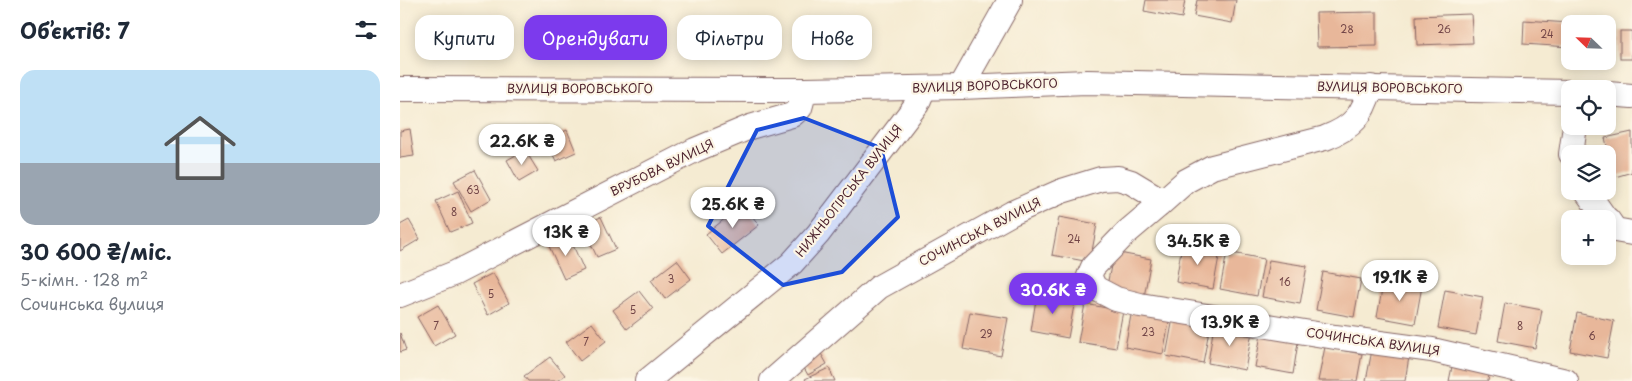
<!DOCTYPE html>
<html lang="uk">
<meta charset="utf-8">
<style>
body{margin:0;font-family:"Playpen Sans",sans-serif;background:#f6f6f7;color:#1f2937;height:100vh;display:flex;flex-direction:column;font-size:19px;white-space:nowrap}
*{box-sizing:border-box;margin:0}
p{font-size:16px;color:#747a83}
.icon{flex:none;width:28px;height:28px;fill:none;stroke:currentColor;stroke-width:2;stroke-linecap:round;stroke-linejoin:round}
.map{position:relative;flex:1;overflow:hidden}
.drawer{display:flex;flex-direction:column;background:#fff;width:400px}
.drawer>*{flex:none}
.hud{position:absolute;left:15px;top:15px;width:475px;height:45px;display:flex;gap:10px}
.needle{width:32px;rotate:293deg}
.buttons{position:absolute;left:1161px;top:15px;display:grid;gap:10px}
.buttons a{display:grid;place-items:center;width:55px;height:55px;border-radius:10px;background:#fff;box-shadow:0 2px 12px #0003;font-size:25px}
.price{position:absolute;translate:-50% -42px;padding:0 11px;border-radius:18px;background:#fff;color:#222;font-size:16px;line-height:32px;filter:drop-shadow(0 1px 2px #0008)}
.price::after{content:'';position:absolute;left:50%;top:30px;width:15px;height:11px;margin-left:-8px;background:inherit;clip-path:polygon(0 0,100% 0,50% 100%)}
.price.current{background:#7c3aed;color:#fff}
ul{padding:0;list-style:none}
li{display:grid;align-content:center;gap:10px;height:265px;padding:0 20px}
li+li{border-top:1px solid #e0e1e3}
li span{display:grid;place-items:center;height:155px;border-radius:15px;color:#555}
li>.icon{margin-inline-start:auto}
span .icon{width:90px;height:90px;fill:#fffc;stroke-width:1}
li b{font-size:21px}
h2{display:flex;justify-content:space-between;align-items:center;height:60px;padding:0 20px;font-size:21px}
.pill{padding:0 18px;border-radius:15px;background:#fff;box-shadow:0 2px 12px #0003;font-size:18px;line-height:45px}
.pill.current{background:#7c3aed;color:#fff}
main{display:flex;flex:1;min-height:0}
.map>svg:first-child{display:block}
.building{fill:#e8b79a}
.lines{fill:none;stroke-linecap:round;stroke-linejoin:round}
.minor-casing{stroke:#866665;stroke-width:26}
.minor{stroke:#fff;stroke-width:24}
.marked{fill:#1d4ed8;fill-opacity:0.2;stroke:#1d4ed8;stroke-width:4;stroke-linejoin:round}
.labels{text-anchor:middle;stroke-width:4.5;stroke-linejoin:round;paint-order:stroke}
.number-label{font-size:10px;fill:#724547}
.street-label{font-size:12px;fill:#4a1f2b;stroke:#fcf5e5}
</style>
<main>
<section class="drawer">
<h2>Об’єктів: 7<svg class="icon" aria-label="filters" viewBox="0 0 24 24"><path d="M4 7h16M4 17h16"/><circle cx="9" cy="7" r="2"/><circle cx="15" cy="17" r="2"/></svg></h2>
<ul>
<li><span style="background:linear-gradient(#bfe0f5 60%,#9aa5b1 0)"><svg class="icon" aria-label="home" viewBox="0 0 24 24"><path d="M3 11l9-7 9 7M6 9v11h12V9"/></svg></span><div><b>30 600 ₴/міс.</b><p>5-кімн. · 128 m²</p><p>Сочинська вулиця</p></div></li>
</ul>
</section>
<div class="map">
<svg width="1232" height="381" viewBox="0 0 1232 381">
<rect width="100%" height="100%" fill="#fcf5e5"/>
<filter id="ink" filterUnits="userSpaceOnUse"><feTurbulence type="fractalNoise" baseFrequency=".02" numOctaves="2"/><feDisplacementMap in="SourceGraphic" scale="10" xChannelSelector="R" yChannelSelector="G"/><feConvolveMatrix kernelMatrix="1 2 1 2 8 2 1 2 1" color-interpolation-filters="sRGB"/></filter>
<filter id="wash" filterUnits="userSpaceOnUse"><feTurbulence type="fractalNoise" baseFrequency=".0096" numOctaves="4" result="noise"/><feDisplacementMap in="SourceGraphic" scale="20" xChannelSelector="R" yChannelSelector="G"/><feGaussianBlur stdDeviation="1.12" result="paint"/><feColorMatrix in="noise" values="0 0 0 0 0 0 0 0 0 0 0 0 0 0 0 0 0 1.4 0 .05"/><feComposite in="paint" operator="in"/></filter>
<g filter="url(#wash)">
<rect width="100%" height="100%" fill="#f5ebd2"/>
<g id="blocks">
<g class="building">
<polygon points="746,0 785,0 782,18 744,11"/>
<polygon points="797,0 836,0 832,23 794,16"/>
<polygon points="977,12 977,46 917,47 916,13"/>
<polygon points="1071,14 1073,43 1017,45 1016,16"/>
<polygon points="1124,20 1170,23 1170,47 1123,44"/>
<rect x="1220" y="31" width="12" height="28"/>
<polygon points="10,129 14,156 0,158 0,131"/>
<polygon points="167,130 176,152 156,161 146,140"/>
<polygon points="1232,132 1232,172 1215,177 1205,138"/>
<polygon points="125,150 138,171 119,182 107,160"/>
<polygon points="75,170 91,199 71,211 54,181"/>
<polygon points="58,191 72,223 50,232 36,201"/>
<polygon points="343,204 359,225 322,254 306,234"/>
<polygon points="201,217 216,249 197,257 182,225"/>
<polygon points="659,217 697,224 690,262 652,255"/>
<polygon points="9,220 20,239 0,251 0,225"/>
<polygon points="168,234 184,270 164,279 148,244"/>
<polygon points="782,244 820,251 813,289 776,282"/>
<polygon points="714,252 751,259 744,297 706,290"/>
<polygon points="827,252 864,259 857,296 820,289"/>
<polygon points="277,260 291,279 265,299 251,280"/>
<polygon points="869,260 907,266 900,304 862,297"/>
<polygon points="923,272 961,279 954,317 916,310"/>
<polygon points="93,273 109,303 88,315 72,284"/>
<polygon points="984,279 1022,286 1015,324 977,317"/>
<polygon points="1045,290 1083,297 1076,335 1038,328"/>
<polygon points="239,291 253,309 227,329 213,310"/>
<polygon points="637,293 675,300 668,338 631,331"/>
<polygon points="1105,303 1142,310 1135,348 1098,341"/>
<polygon points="685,304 723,311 716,348 678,342"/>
<polygon points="38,305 55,334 34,346 17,317"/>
<polygon points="732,310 770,317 763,354 725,347"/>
<polygon points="570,312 608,318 601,356 563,349"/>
<polygon points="1177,313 1214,321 1207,358 1170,351"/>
<polygon points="773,318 810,325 803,363 766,356"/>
<polygon points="192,323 206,341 180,361 166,342"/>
<polygon points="814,325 852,332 845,370 808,363"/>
<polygon points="862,329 899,336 893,374 855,367"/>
<polygon points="0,333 6,350 0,352"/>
<polygon points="925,347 962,354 957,381 918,381"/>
<polygon points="419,350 427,364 408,375 400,361"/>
<polygon points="972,350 1009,357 1005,381 966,381"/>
<polygon points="150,357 165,375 157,381 128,381 124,376"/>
<polygon points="1053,362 1090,369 1088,381 1049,381"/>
<polygon points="429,368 435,381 406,381 405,379"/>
</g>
</g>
</g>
<g filter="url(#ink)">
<use href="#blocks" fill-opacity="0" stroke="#866665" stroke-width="1"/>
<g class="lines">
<g class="minor-casing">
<g id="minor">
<polyline points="561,87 610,0"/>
<polyline points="0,89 405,90 561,87 687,82 1170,92"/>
<polyline points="1208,94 1232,96"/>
<polyline points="1171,154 1175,126"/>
<polyline points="1186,191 1206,219"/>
<path d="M759,205l27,-24 26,-14 113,-29c29,-11 37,-22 46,-51"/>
<polyline points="1208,220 1215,230 1232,233"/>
<polyline points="0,295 55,273 295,150 350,127 392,115 400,108 405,90"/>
<polyline points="247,381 392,263 418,234 517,104 524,88"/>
<polyline points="372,381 479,287 612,213 662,191 701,179 718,178 731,182 756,197 759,205 726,233 693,267 689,276 695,288 716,299 740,305 935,337 1032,350 1166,381"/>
</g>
</g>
<use href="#minor" class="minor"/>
</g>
</g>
<path class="marked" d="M404,118l77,30 17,69 -56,55 -59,13 -75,-59 49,-96z"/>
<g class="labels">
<g class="number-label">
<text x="947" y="33">28</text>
<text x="1044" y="33">26</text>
<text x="1147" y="38">24</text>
<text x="73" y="194">63</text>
<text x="54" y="216">8</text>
<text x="674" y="243">24</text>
<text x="271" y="283">3</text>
<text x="885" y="286">16</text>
<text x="91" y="298">5</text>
<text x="233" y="314">5</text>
<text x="36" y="330">7</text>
<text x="1120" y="330">8</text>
<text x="748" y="336">23</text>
<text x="586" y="338">29</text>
<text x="1192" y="340">6</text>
<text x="186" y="346">7</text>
</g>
<g class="street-label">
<text transform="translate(585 86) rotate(-2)" y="4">ВУЛИЦЯ ВОРОВСЬКОГО</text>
<text transform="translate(990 88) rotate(1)" y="4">ВУЛИЦЯ ВОРОВСЬКОГО</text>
<text x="180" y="93">ВУЛИЦЯ ВОРОВСЬКОГО</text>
<text transform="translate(262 168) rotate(-26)" y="4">ВРУБОВА ВУЛИЦЯ</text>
<text transform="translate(449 191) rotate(-52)" y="4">НИЖНЬОГІРСЬКА ВУЛИЦЯ</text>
<text transform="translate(580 232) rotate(-27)" y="4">СОЧИНСЬКА ВУЛИЦЯ</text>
<text transform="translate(973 342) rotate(8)" y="4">СОЧИНСЬКА ВУЛИЦЯ</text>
</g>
</g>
</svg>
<div class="buttons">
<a><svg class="needle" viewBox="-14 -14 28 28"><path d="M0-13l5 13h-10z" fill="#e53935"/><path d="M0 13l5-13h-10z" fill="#747a83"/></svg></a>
<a><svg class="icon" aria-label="locate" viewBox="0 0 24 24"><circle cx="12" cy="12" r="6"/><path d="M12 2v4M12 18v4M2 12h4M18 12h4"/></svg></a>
<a><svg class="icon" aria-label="layers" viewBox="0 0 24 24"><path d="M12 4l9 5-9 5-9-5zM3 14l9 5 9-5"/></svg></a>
<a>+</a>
</div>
<b class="price" style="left:122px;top:166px">22.6K ₴</b>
<b class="price" style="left:333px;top:229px">25.6K ₴</b>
<b class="price" style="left:166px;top:257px">13K ₴</b>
<b class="price" style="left:798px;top:266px">34.5K ₴</b>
<b class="price" style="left:1000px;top:302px">19.1K ₴</b>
<b class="price current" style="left:653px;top:315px">30.6K ₴</b>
<b class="price" style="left:830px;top:347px">13.9K ₴</b>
<div class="hud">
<a class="pill">Купити</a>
<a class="pill current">Орендувати</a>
<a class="pill">Фільтри</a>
<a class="pill">Нове</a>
</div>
</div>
</main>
